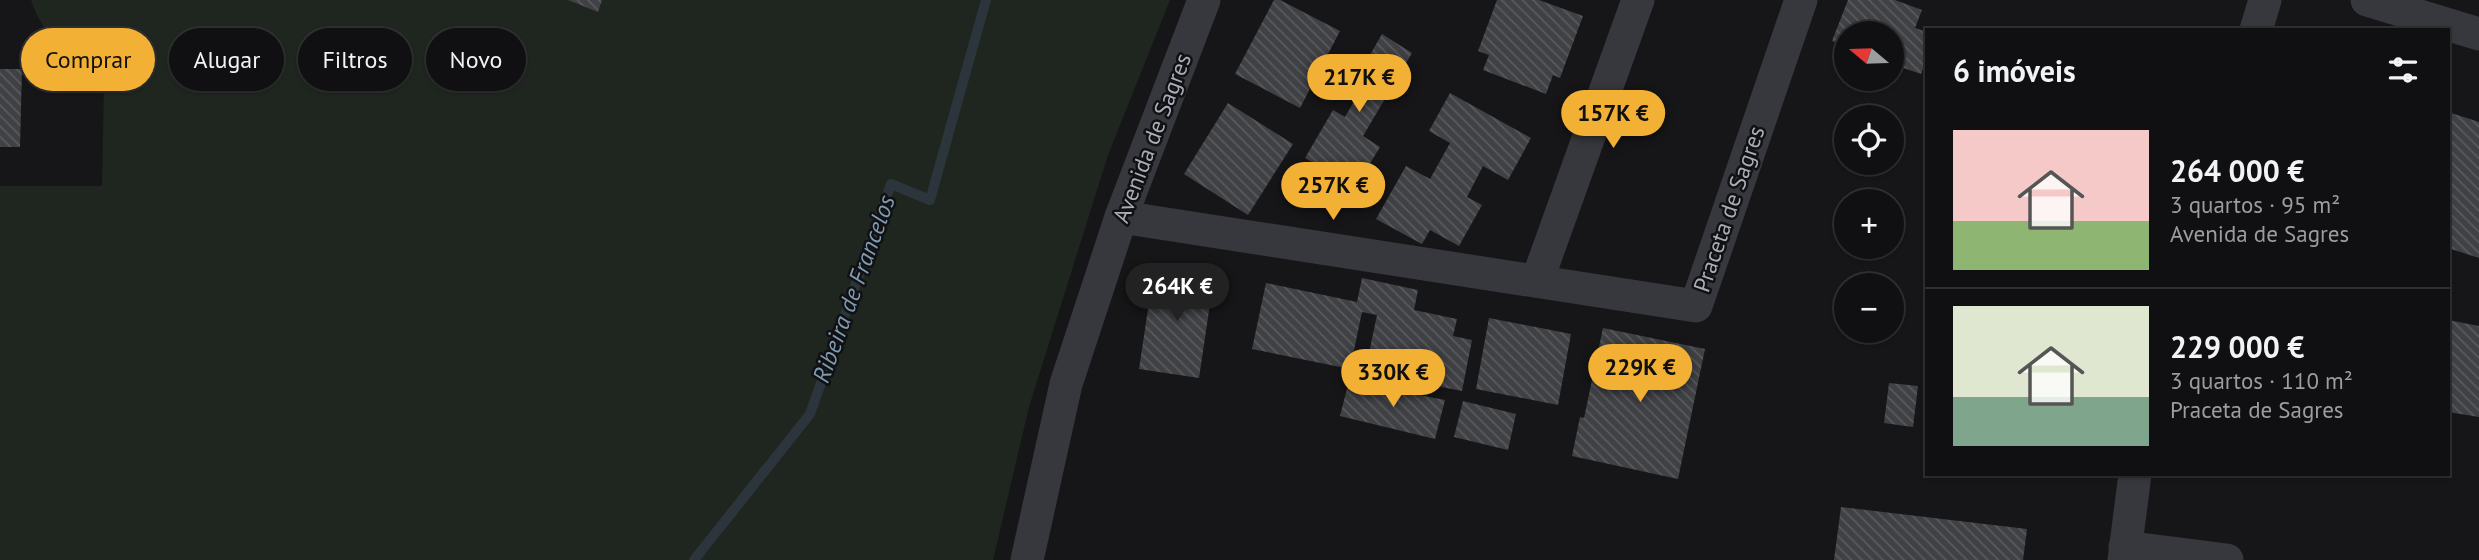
<!DOCTYPE html>
<html lang="pt">
<meta charset="utf-8">
<style>
body{margin:0;font-family:"PT Sans",sans-serif;background:#1e1e20;color:#f1f3f6;height:100vh;display:flex;flex-direction:column;font-size:26px;white-space:nowrap}
*{box-sizing:border-box;margin:0}
p{font-size:23px;color:#9c9d9f}
.icon{flex:none;width:38px;height:38px;fill:none;stroke:currentColor;stroke-width:2;stroke-linecap:round;stroke-linejoin:round}
.map{position:relative;flex:1;overflow:hidden}
.panel{position:absolute;left:1925px;top:28px;width:525px;height:448px;display:flex;flex-direction:column;background:#101012;border-radius:0px;box-shadow:0 2px 5px #0004,0 0 0 2px #303032}
.panel>*{flex:none}
.hud{position:absolute;left:21px;top:28px;width:665px;height:63px;display:flex;gap:14px}
.needle{width:46px;rotate:289deg}
.buttons{position:absolute;left:1834px;top:21px;display:grid;gap:14px}
.buttons a{display:grid;place-items:center;width:70px;height:70px;border-radius:50%;background:#101012;box-shadow:0 2px 5px #0004,0 0 0 2px #303032;font-size:35px}
.price{position:absolute;translate:-50% -60px;padding:0 16px;border-radius:24px;background:#f2b134;color:#111;font-size:23px;line-height:46px;filter:drop-shadow(0 2px 4px #0008)}
.price::after{content:'';position:absolute;left:50%;top:42px;width:21px;height:16px;margin-left:-10px;background:inherit;clip-path:polygon(0 0,100% 0,50% 100%)}
.price.selected{background:#222;color:#fff}
ul{padding:0;list-style:none}
li{display:flex;align-items:center;gap:21px;height:175px;padding:0 28px}
li+li{border-top:2px solid #303032}
li span{display:grid;place-items:center;flex:none;width:196px;height:140px;border-radius:0px;color:#555}
li>.icon{margin-inline-start:auto}
span .icon{width:84px;height:84px;fill:#fffc;stroke-width:1}
li b{font-size:30px}
h2{display:flex;justify-content:space-between;align-items:center;height:84px;padding:0 28px;font-size:30px}
.pill{padding:0 24px;border-radius:32px;background:#101012;box-shadow:0 2px 5px #0004,0 0 0 2px #303032;font-size:24px;line-height:63px}
.pill.selected{background:#f2b134;color:#111}
.map>svg:first-child{display:block}
.green{fill:#1e261f}
.lines{fill:none;stroke-linecap:round;stroke-linejoin:round}
.stream{stroke:#2c353c;stroke-width:10}
.building{fill:url(#building-back-hatch)}
.street{stroke:#37383d;stroke-width:33}
.labels{text-anchor:middle;stroke-width:5;stroke-linejoin:round;paint-order:stroke}
.street-label{font-size:23px;fill:#a8adb8;stroke:#111113}
.water-label{font-size:24px;font-style:italic;fill:#7f9bb3;stroke:#111113}
</style>
<div class="map">
<svg width="2479" height="560" viewBox="0 0 2479 560">
<defs>
<pattern id="building-back-hatch" width="6" height="6" patternUnits="userSpaceOnUse" patternTransform="scale(1.75)"><rect width="6" height="6" fill="#404145"/><path d="M-1 5l2 2M0 0l6 6M5-1l2 2" fill="none" stroke="#595a5e"/></pattern>
</defs>
<rect width="100%" height="100%" fill="#161618"/>
<path class="green" d="M31,0h1139l-62,155 -79,252 -36,153h-993v-374h102l2,-104c-32,-25 -60,-42 -73,-82z"/>
<g class="lines">
<polyline class="stream" points="694,560 810,414 891,184 930,200 986,0"/>
</g>
<g class="building">
<polygon points="568,0 602,0 598,12"/>
<polygon points="1274,0 1280,0 1340,31 1300,108 1235,74"/>
<polygon points="1497,0 1539,0 1583,16 1560,78 1553,75 1546,94 1483,70 1489,55 1478,51"/>
<polygon points="1848,0 1895,0 1922,10 1915,28 1927,32 1927,58 1921,74 1892,64 1892,33 1846,33 1846,47 1832,41"/>
<polygon points="1382,34 1412,53 1363,136 1380,147 1366,170 1357,163 1345,182 1305,158 1333,110 1345,117 1356,98 1348,93"/>
<polygon points="0,69 22,69 20,147 0,147"/>
<polygon points="1450,93 1531,138 1508,180 1483,166 1467,197 1482,205 1459,246 1430,230 1422,244 1376,219 1406,166 1430,179 1450,143 1429,131"/>
<polygon points="1228,103 1293,144 1248,215 1184,174"/>
<polygon points="2448,112 2479,122 2479,258 2448,248"/>
<polygon points="1154,269 1214,277 1199,378 1139,369"/>
<polygon points="1362,278 1418,290 1414,310 1457,319 1453,336 1472,340 1462,391 1365,372 1377,315 1362,312 1350,369 1252,349 1266,283 1357,302"/>
<polygon points="1489,318 1571,334 1558,405 1476,389"/>
<polygon points="2448,320 2479,326 2479,417 2448,412"/>
<polygon points="1603,328 1705,349 1678,479 1572,456 1580,417 1584,418"/>
<polygon points="1349,381 1445,400 1435,439 1340,416"/>
<polygon points="1889,383 1918,386 1913,427 1884,423"/>
<polygon points="1463,401 1516,414 1508,450 1454,437"/>
<polygon points="1841,507 2027,529 2023,560 1834,560"/>
</g>
<g class="lines">
<g class="street">
<polyline points="2367,0 2479,34"/>
<polyline points="2256,30 2265,0"/>
<polyline points="1121,217 1696,306 1801,0"/>
<polyline points="1537,281 1638,0"/>
<polyline points="2125,547 2227,560"/>
<polyline points="1027,560 1066,384 1121,217 1204,0"/>
<polyline points="2124,560 2135,474"/>
</g>
</g>
<g class="labels">
<g class="street-label">
<text transform="translate(1152 138) rotate(-69)" y="8">Avenida de Sagres</text>
<text transform="translate(1729 209) rotate(-71)" y="8">Praceta de Sagres</text>
</g>
<g class="water-label">
<text transform="translate(854 289) rotate(-70)" y="8">Ribeira de Francelos</text>
</g>
</g>
</svg>
<div class="buttons">
<a><svg class="needle" viewBox="-14 -14 28 28"><path d="M0-13l5 13h-10z" fill="#e53935"/><path d="M0 13l5-13h-10z" fill="#9c9d9f"/></svg></a>
<a><svg class="icon" aria-label="locate" viewBox="0 0 24 24"><circle cx="12" cy="12" r="6"/><path d="M12 2v4M12 18v4M2 12h4M18 12h4"/></svg></a>
<a>+</a>
<a>−</a>
</div>
<b class="price" style="left:1359px;top:114px">217K €</b>
<b class="price" style="left:1613px;top:150px">157K €</b>
<b class="price" style="left:1333px;top:222px">257K €</b>
<b class="price selected" style="left:1177px;top:323px">264K €</b>
<b class="price" style="left:1640px;top:404px">229K €</b>
<b class="price" style="left:1393px;top:409px">330K €</b>
<div class="hud">
<a class="pill selected">Comprar</a>
<a class="pill">Alugar</a>
<a class="pill">Filtros</a>
<a class="pill">Novo</a>
</div>
<section class="panel">
<h2>6 imóveis<svg class="icon" aria-label="filters" viewBox="0 0 24 24"><path d="M4 7h16M4 17h16"/><circle cx="9" cy="7" r="2"/><circle cx="15" cy="17" r="2"/></svg></h2>
<ul>
<li><span style="background:linear-gradient(#f6c9c9 65%,#8fb573 0)"><svg class="icon" aria-label="home" viewBox="0 0 24 24"><path d="M3 11l9-7 9 7M6 9v11h12V9"/></svg></span><div><b>264 000 €</b><p>3 quartos · 95 m²</p><p>Avenida de Sagres</p></div></li>
<li><span style="background:linear-gradient(#dfe7d0 65%,#7fa58c 0)"><svg class="icon" aria-label="home" viewBox="0 0 24 24"><path d="M3 11l9-7 9 7M6 9v11h12V9"/></svg></span><div><b>229 000 €</b><p>3 quartos · 110 m²</p><p>Praceta de Sagres</p></div></li>
</ul>
</section>
</div>
